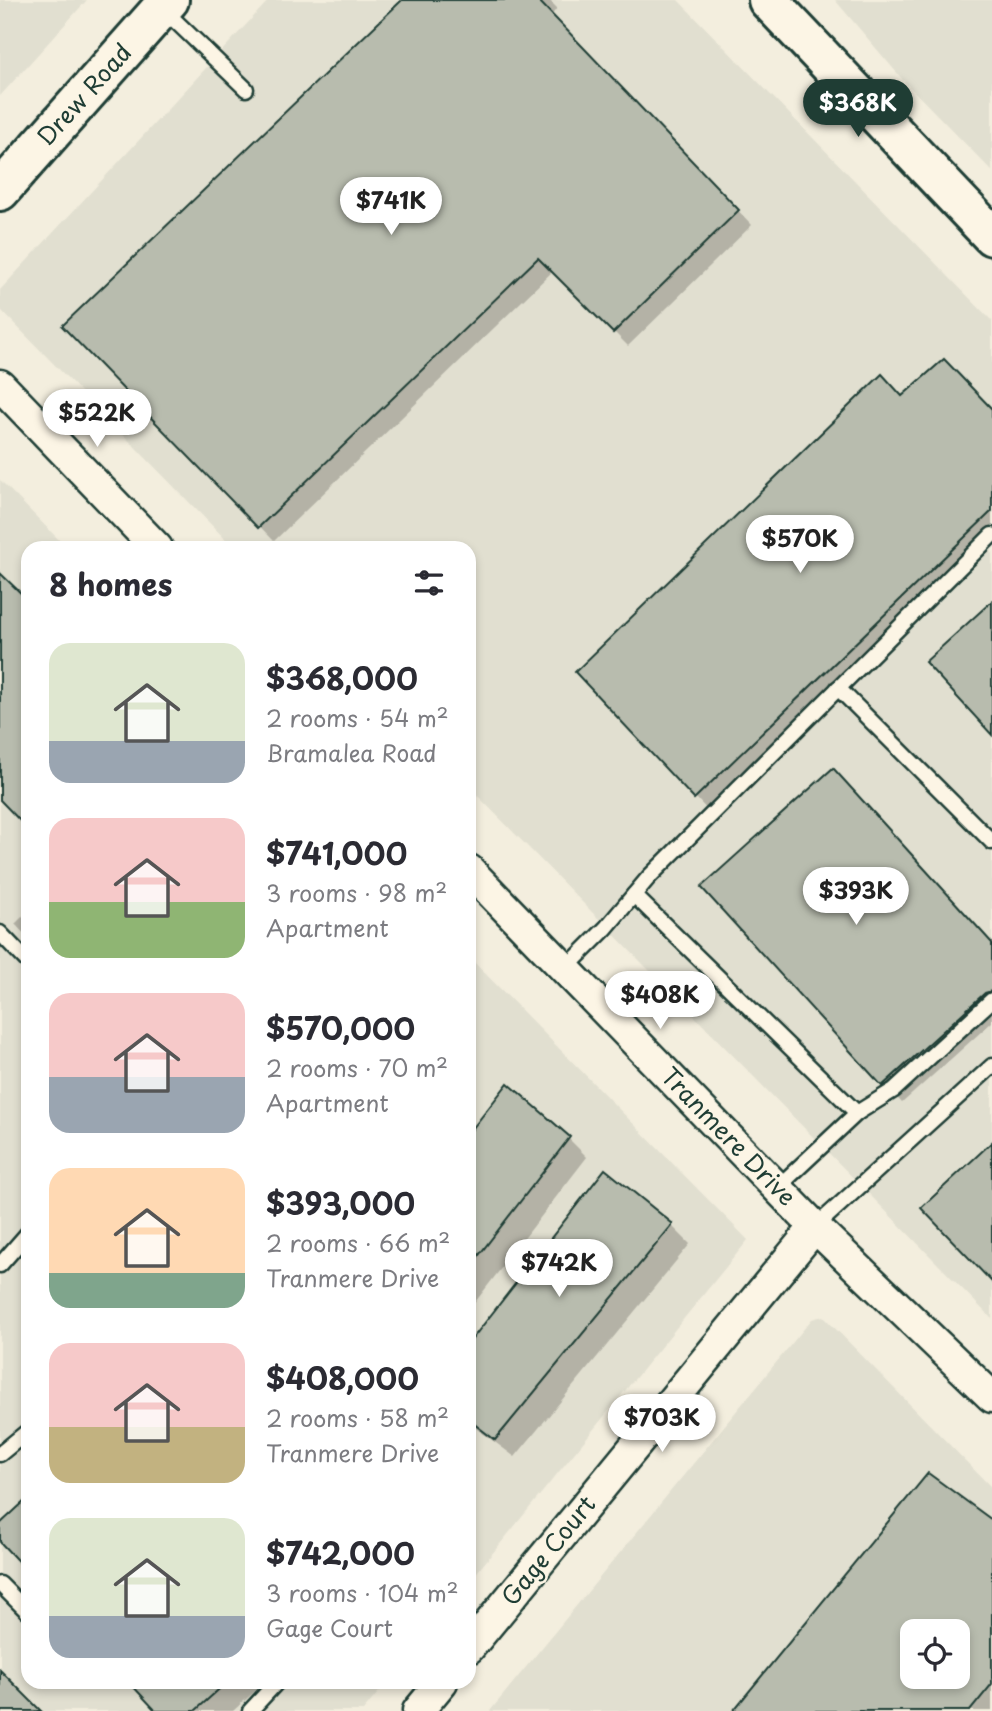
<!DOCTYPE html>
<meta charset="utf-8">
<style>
body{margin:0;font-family:"Playpen Sans",sans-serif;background:#f7f7f7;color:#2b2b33;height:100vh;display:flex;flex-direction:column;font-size:26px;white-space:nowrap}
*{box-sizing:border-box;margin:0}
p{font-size:23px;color:#7c7c81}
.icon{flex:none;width:38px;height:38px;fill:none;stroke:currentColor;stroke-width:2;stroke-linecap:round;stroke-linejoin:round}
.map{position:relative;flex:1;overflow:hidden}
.drawer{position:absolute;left:21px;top:541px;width:455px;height:1148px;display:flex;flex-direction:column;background:#fff;border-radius:21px;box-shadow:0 4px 10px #0003}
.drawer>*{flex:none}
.tools{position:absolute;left:900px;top:1619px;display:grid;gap:14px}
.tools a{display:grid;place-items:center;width:70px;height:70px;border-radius:14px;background:#fff;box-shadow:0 4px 10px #0003;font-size:35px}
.price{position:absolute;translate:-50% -60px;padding:0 16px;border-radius:24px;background:#fff;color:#222;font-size:23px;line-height:46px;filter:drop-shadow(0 2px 4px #0008)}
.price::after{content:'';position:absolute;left:50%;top:42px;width:21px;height:16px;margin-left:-10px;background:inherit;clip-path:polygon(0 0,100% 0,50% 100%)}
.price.active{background:#1f3d34;color:#fff}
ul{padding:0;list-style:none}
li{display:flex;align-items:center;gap:21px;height:175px;padding:0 28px}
li span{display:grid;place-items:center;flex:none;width:196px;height:140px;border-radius:21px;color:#555}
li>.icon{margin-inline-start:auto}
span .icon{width:84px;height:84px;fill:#fffc;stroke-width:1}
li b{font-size:30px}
h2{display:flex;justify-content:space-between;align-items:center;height:84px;padding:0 28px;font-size:30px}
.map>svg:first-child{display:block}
.built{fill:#e1dfd0;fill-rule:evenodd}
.shadow{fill:#0003;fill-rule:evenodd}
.building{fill:#b8bcae;stroke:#1f3d34;stroke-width:2;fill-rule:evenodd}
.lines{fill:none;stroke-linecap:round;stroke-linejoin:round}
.lane-casing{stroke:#1f3d34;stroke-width:19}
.street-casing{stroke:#1f3d34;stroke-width:35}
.secondary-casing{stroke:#1f3d34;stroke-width:44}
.lane{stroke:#fcf5e5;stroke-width:14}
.street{stroke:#fcf5e5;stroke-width:30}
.secondary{stroke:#fcf5e5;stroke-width:38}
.labels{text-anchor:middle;stroke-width:5;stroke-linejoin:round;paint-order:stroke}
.street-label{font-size:24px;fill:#1f3d34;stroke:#fcf5e5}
</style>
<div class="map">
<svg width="992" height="1711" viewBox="0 0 992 1711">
<rect width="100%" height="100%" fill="#f3eede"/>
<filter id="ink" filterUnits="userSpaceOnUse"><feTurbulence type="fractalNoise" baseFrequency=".0143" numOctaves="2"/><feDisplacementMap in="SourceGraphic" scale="14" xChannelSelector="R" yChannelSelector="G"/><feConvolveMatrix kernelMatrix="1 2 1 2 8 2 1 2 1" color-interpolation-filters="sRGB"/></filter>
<g filter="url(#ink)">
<g class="built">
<polygon points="0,0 87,0 0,96"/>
<polygon points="269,0 678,0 992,321 992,1319 469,787 469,548 234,548 0,309 0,290"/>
<polygon points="835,0 992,0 992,171 903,80"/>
<polygon points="0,480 67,548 28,548 28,1682 387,1682 363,1711 0,1711"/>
<polygon points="469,957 748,1240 469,1582"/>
<path d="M823,1316l169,172v223h-502l322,-392zM912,1631h45v45h-45z"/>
</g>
<g class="shadow">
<polygon points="404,0 549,0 557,8 551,16 752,225 628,346 553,271 274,541 64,326"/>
<polygon points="903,397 992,411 992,547 714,817 577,672"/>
<polygon points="704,887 992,944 992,1022 902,1103"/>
<polygon points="28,911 28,938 15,924"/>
<polygon points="469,1059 476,1066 469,1075"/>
<polygon points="469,1136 569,1139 587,1157 469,1310"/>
<polygon points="672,1226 690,1244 515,1457 469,1423 469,1346"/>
<path d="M992,1522v189h-257zM912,1631h45v45h-45z"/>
<polygon points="131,1682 265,1682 233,1711 158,1711"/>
</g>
<g class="building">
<polygon points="402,0 538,0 739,210 613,333 538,258 258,528 62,326"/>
<polygon points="944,359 992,409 992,511 694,799 575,672 882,374 902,396"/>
<polygon points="0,573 28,600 28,829 0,800"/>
<polygon points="992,601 992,735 925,662"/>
<polygon points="833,768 992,943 992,991 985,993 882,1086 701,887"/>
<polygon points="508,1083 570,1137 469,1268 469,1133"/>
<polygon points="992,1142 992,1282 921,1208"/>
<polygon points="605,1169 673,1224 495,1440 469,1420 469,1343"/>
<path d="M928,1473l64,47v164l-22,27h-237zM912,1631h45v45h-45z"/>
<polygon points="28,1498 28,1572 0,1542 0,1524"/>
<polygon points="0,1670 41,1711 0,1711"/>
<polygon points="129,1682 227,1682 195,1711 156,1711"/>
</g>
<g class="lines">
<g class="lane-casing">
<g id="lane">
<polyline points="164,10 246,89"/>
<polyline points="838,688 992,842"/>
<polyline points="634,895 857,1113"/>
<polyline points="0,933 28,962"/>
<polyline points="565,969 606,928 649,877 992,535"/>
<polyline points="777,1188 857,1113 894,1090 992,1000"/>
<polyline points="815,1227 992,1066"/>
<polyline points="0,1265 28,1233"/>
<polyline points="0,1454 28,1431"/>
<polyline points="0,1584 28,1612"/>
<polyline points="250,1711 277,1682"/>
</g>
</g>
<g class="street-casing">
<g id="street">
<polyline points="0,385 157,548"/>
<polyline points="469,870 815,1227 992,1397"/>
<polyline points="469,1648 815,1227"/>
<polyline points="418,1711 442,1682"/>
</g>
</g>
<g class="secondary-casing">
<g id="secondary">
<polyline points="768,0 992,236"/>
<polyline points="0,191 169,0"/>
</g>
</g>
<use href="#lane" class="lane"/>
<use href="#street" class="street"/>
<use href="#secondary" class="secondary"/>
</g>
</g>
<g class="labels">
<g class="street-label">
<text transform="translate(85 95) rotate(-48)" y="8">Drew Road</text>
<text transform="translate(728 1137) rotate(46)" y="8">Tranmere Drive</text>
<text transform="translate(549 1551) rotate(-51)" y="8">Gage Court</text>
</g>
</g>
</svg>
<div class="tools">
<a><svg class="icon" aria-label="locate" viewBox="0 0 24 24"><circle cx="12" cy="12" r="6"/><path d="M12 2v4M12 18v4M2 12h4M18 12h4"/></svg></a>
</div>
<b class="price active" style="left:858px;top:139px">$368K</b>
<b class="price" style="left:391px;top:237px">$741K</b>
<b class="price" style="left:97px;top:449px">$522K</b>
<b class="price" style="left:800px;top:575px">$570K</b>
<b class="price" style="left:856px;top:927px">$393K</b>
<b class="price" style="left:660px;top:1031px">$408K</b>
<b class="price" style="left:559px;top:1299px">$742K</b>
<b class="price" style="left:662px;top:1454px">$703K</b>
<section class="drawer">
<h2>8 homes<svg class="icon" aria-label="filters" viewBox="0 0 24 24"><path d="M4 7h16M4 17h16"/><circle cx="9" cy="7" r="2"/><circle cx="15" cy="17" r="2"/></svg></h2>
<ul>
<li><span style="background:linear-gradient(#dfe7d0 70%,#9aa5b1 0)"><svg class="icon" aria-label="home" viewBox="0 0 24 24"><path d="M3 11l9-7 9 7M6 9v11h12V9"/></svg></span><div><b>$368,000</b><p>2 rooms · 54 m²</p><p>Bramalea Road</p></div></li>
<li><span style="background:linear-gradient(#f6c9c9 60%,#8fb573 0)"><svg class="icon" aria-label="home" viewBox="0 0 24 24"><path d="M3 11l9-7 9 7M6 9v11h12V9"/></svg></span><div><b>$741,000</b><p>3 rooms · 98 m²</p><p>Apartment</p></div></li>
<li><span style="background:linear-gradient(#f6c9c9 60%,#9aa5b1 0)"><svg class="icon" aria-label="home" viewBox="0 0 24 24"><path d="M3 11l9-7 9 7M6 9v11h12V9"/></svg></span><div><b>$570,000</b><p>2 rooms · 70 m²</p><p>Apartment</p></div></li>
<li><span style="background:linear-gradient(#ffd9b3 75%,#7fa58c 0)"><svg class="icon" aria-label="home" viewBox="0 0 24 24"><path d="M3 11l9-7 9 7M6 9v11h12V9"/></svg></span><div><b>$393,000</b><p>2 rooms · 66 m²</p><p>Tranmere Drive</p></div></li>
<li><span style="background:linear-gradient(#f6c9c9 60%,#c2b280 0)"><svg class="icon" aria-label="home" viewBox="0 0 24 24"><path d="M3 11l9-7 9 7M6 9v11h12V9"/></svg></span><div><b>$408,000</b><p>2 rooms · 58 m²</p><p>Tranmere Drive</p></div></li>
<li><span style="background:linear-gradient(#dfe7d0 70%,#9aa5b1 0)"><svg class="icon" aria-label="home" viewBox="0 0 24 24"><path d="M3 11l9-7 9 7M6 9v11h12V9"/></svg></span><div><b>$742,000</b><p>3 rooms · 104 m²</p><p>Gage Court</p></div></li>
</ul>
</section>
</div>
